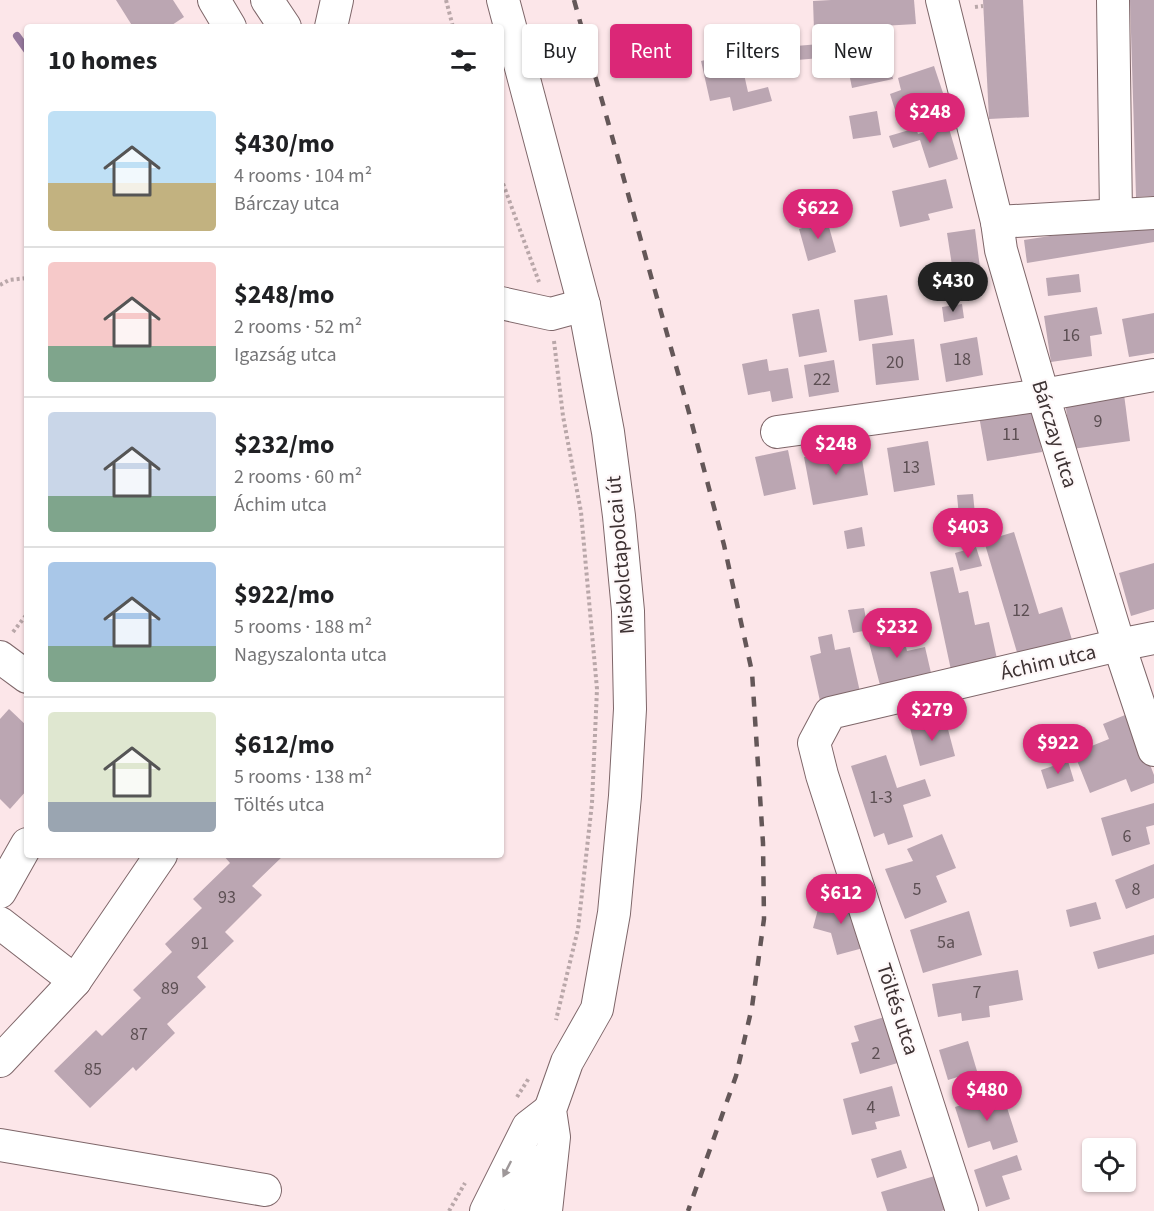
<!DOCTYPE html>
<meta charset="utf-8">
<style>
body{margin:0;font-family:"Source Sans 3",sans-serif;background:#f2f2f2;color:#202124;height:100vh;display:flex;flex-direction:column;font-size:22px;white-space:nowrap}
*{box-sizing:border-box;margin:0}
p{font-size:20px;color:#757577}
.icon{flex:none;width:33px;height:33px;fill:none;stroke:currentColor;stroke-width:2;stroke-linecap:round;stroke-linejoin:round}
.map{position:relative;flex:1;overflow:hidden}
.drawer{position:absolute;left:24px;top:24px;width:480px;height:834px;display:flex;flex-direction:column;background:#fff;border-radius:6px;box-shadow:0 2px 4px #0004}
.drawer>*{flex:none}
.top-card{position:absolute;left:522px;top:24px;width:542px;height:54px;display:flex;gap:12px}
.tools{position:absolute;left:1082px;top:1138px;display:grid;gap:12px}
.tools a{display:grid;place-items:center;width:54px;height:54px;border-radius:6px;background:#fff;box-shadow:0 2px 4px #0004;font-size:30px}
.price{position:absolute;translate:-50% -51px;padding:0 14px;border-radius:21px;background:#db2777;color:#fff;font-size:20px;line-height:39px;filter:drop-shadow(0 2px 3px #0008)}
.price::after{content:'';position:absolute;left:50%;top:36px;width:18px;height:14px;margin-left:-9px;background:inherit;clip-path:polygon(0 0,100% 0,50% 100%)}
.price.on{background:#222;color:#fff}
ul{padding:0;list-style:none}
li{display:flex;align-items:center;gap:18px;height:150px;padding:0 24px}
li+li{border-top:2px solid #e0e0e0}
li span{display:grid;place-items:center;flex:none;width:168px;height:120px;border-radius:6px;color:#555}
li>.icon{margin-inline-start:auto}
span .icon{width:72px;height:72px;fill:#fffc;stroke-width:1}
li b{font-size:26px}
h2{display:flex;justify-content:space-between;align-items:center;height:72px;padding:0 24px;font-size:26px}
.pill{padding:0 21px;border-radius:6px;background:#fff;box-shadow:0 2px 4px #0004;font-size:21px;line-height:54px}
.pill.on{background:#db2777;color:#fff}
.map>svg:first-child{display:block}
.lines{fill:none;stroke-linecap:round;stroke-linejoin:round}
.stream{stroke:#96799d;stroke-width:8}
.building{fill:#bba6b2}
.minor-casing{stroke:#7e6669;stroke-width:34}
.path{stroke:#b9a7a9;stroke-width:4;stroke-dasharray:3 3;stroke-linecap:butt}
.minor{stroke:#fff;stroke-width:32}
.rail{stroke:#645758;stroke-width:4.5;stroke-dasharray:10 10;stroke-linecap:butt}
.oneway{fill:#9e9899}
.labels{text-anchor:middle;stroke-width:4.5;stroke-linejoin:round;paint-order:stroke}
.number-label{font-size:18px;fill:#5c4f53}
.street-label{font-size:21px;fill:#3d3233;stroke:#fef8f9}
</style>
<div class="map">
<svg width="1154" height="1211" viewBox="0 0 1154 1211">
<rect width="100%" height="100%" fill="#fce6e9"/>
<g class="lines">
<polyline class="stream" points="17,36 27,50"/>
</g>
<g class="building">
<polygon points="116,0 173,0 184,17 169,27 133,27"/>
<polygon points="831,0 914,0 916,24 814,30 813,1"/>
<polygon points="983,0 1023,0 1029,117 989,119"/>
<polygon points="1130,0 1154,0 1154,196 1136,197"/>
<polygon points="831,43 832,57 797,60 796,46"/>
<polygon points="739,52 748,92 768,87 772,101 733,111 730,97 710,101 701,61"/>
<polygon points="888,58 893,79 852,88 848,68"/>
<polygon points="934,66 946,102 908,115 906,110 896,113 890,94 901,90 898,78"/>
<polygon points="877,111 881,135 853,139 849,116"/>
<polygon points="948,125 958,159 929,168 920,140 893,148 889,136 916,128 918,134"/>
<polygon points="946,179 953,208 928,214 930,220 900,227 892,191"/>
<polygon points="827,201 829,215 809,218 807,204"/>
<polygon points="827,220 836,252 808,261 799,229"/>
<polygon points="1154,220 1154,242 1027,263 1024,240"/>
<polygon points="975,229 980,268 953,272 947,233"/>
<polygon points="1079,274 1081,292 1048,296 1046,278"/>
<polygon points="887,295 893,335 859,341 854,300"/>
<polygon points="962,304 964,318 944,322 942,307"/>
<polygon points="1097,307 1102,334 1090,336 1092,356 1051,362 1044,316"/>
<polygon points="819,309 827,352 799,357 792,314"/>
<polygon points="1154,313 1154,353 1129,357 1122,319"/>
<polygon points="977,337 983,375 946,382 940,344"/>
<polygon points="914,339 919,380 876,385 872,344"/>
<polygon points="767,359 769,371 788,368 793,398 772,402 770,391 748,395 742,364"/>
<polygon points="834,360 839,392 809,397 804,365"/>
<polygon points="1124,394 1130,441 1072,449 1065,402"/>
<polygon points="1035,407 1042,452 987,461 979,416"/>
<polygon points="928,441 935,485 894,492 887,448"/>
<polygon points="860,447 868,495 813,505 804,457"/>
<polygon points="788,450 796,489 764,496 755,457"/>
<polygon points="973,494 976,525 960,527 957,495"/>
<polygon points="862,527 865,546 847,549 844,531"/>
<polygon points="1014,532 1039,614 1062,607 1073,643 1019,659 984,541"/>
<polygon points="976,547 982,566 960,571 955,553"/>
<polygon points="1154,563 1154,609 1131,616 1119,573"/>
<polygon points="953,567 959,593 968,591 975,625 989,622 997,659 951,670 930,572"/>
<polygon points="864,608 868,630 853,633 848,610"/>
<polygon points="902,631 907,651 925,647 931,673 880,685 868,639"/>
<polygon points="832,634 835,650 850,647 860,692 820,701 810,656 821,653 818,637"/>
<polygon points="9,709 27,726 27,790 10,809 0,799 0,719"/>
<polygon points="1130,713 1154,775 1154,783 1131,792 1126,779 1090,793 1074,753 1109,739 1103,724"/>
<polygon points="945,718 955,756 920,766 910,728"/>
<polygon points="886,755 897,788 925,779 931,796 903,805 913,837 888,845 884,833 874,837 851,766"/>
<polygon points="1068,761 1074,781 1047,789 1041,770"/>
<polygon points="1154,803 1154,825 1146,827 1150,844 1112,856 1101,818"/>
<polygon points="942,834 956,868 936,876 947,902 905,919 885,869 913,861 907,849"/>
<polygon points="223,855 284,855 252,886 262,895 225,932 234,941 197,977 206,987 167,1024 175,1033 136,1071 133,1067 90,1108 54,1071 96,1030 102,1036 141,998 133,990 172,952 165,944 202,908 193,899 230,863"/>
<polygon points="1154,864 1154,898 1126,909 1115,880"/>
<polygon points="821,898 838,903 852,899 867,947 837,955 831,933 813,928"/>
<polygon points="1096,902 1101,919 1070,927 1066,910"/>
<polygon points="969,911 982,955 923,973 910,930"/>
<polygon points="1154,935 1154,954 1098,969 1093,952"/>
<polygon points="1018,970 1023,1000 989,1006 990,1017 962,1021 961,1013 938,1017 932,984"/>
<polygon points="888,1016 901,1062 860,1074 851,1043 859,1041 854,1026"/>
<polygon points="968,1041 977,1071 948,1080 939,1050"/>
<polygon points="892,1086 900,1116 875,1122 877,1129 852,1135 843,1099"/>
<polygon points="1002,1092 1018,1142 993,1150 990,1141 968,1148 955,1107"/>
<polygon points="901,1150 907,1168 877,1178 871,1159"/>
<polygon points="1017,1155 1022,1170 1002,1176 1010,1199 986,1207 974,1170"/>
<polygon points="938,1175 949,1209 941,1211 887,1211 881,1192"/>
</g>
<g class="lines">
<g class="minor-casing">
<g id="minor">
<polyline points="214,0 230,27"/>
<polyline points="267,0 285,27"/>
<polyline points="503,0 584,305 608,432 619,516 628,611 630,709 625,796 614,913 597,1009 567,1062 550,1110 554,1137 546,1211"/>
<polyline points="942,0 997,222 1001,250 1043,395 1119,645 1154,750"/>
<polyline points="1113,0 1116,215"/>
<polyline points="331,27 337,0"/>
<polyline points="997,222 1154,213"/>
<polyline points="501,303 551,314 584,305"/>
<polyline points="777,432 1043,395 1154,375"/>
<polyline points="0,657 27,677"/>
<polyline points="0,892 27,844"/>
<polyline points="0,923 75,981"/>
<polyline points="0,1061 75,981 161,855"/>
<polyline points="0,1145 265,1190"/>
<polyline points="486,1211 528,1127 550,1110"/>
<polyline points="520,1211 543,1160"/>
<polyline points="962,1211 822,775 814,743 830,713 1119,645 1154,638"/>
</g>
</g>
<g class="path">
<polyline points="446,0 453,27"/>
<polyline points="975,7 983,6"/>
<polyline points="501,178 539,282"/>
<polyline points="0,285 9,280 27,278"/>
<polyline points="554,341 563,416 581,512 597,689 592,803 578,929 556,1020"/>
<polyline points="13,632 27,614"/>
<polyline points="517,1097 529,1078"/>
<polyline points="449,1211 465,1183"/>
</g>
<use href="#minor" class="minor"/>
<polyline class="rail" points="574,0 688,409 724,545 752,672 763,843 764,919 752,1007 736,1076 688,1211"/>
</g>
<defs><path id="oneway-solid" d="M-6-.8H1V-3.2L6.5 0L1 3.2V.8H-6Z" transform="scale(1.5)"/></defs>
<use class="oneway" href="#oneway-solid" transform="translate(507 1169) rotate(117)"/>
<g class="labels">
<g class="number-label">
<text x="1071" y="341">16</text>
<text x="962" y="365">18</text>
<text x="895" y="368">20</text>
<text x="822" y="385">22</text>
<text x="1098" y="427">9</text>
<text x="1011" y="440">11</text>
<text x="911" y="473">13</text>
<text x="1021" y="616">12</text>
<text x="881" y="803">1-3</text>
<text x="1127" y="842">6</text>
<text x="917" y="895">5</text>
<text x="1136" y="895">8</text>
<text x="227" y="903">93</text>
<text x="946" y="948">5a</text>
<text x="200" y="949">91</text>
<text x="170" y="994">89</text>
<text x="977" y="998">7</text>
<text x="139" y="1040">87</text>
<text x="876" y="1059">2</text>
<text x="93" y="1075">85</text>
<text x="871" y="1113">4</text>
</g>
<g class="street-label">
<text transform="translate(1055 434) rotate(73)" y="7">Bárczay utca</text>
<text transform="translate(620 555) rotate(-95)" y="7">Miskolctapolcai út</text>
<text transform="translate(1048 662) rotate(-13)" y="7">Áchim utca</text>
<text transform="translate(898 1009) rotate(72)" y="7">Töltés utca</text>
</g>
</g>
</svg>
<div class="tools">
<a><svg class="icon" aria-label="locate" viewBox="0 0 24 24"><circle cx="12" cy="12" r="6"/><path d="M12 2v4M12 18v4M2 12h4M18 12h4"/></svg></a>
</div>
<b class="price" style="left:930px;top:144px">$248</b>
<b class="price" style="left:818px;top:240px">$622</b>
<b class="price on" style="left:953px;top:313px">$430</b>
<b class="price" style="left:836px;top:476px">$248</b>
<b class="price" style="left:968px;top:559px">$403</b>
<b class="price" style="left:897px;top:659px">$232</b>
<b class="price" style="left:932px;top:742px">$279</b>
<b class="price" style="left:1058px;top:775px">$922</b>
<b class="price" style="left:841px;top:925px">$612</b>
<b class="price" style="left:987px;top:1122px">$480</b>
<div class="top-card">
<a class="pill">Buy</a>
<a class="pill on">Rent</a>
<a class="pill">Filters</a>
<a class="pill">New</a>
</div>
<section class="drawer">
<h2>10 homes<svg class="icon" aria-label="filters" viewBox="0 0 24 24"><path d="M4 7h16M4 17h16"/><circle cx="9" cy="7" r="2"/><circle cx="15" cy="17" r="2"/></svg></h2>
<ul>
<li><span style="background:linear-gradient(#bfe0f5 60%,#c2b280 0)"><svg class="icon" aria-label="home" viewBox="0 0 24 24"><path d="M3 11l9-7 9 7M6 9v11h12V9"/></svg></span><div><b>$430/mo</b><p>4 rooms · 104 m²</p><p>Bárczay utca</p></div></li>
<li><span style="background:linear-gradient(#f6c9c9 70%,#7fa58c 0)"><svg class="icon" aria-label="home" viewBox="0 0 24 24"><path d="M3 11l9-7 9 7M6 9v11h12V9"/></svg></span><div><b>$248/mo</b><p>2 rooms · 52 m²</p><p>Igazság utca</p></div></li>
<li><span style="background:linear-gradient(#c9d6e8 70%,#7fa58c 0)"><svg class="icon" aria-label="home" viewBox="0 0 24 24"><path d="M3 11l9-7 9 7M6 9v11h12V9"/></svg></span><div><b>$232/mo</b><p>2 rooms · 60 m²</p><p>Áchim utca</p></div></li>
<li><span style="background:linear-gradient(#a9c7e8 70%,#7fa58c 0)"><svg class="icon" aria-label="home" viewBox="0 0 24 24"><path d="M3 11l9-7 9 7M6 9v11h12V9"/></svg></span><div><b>$922/mo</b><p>5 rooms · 188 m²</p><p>Nagyszalonta utca</p></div></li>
<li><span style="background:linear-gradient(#dfe7d0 75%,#9aa5b1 0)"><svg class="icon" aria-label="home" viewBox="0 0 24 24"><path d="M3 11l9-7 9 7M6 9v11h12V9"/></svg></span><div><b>$612/mo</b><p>5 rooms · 138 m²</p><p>Töltés utca</p></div></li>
</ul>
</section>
</div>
